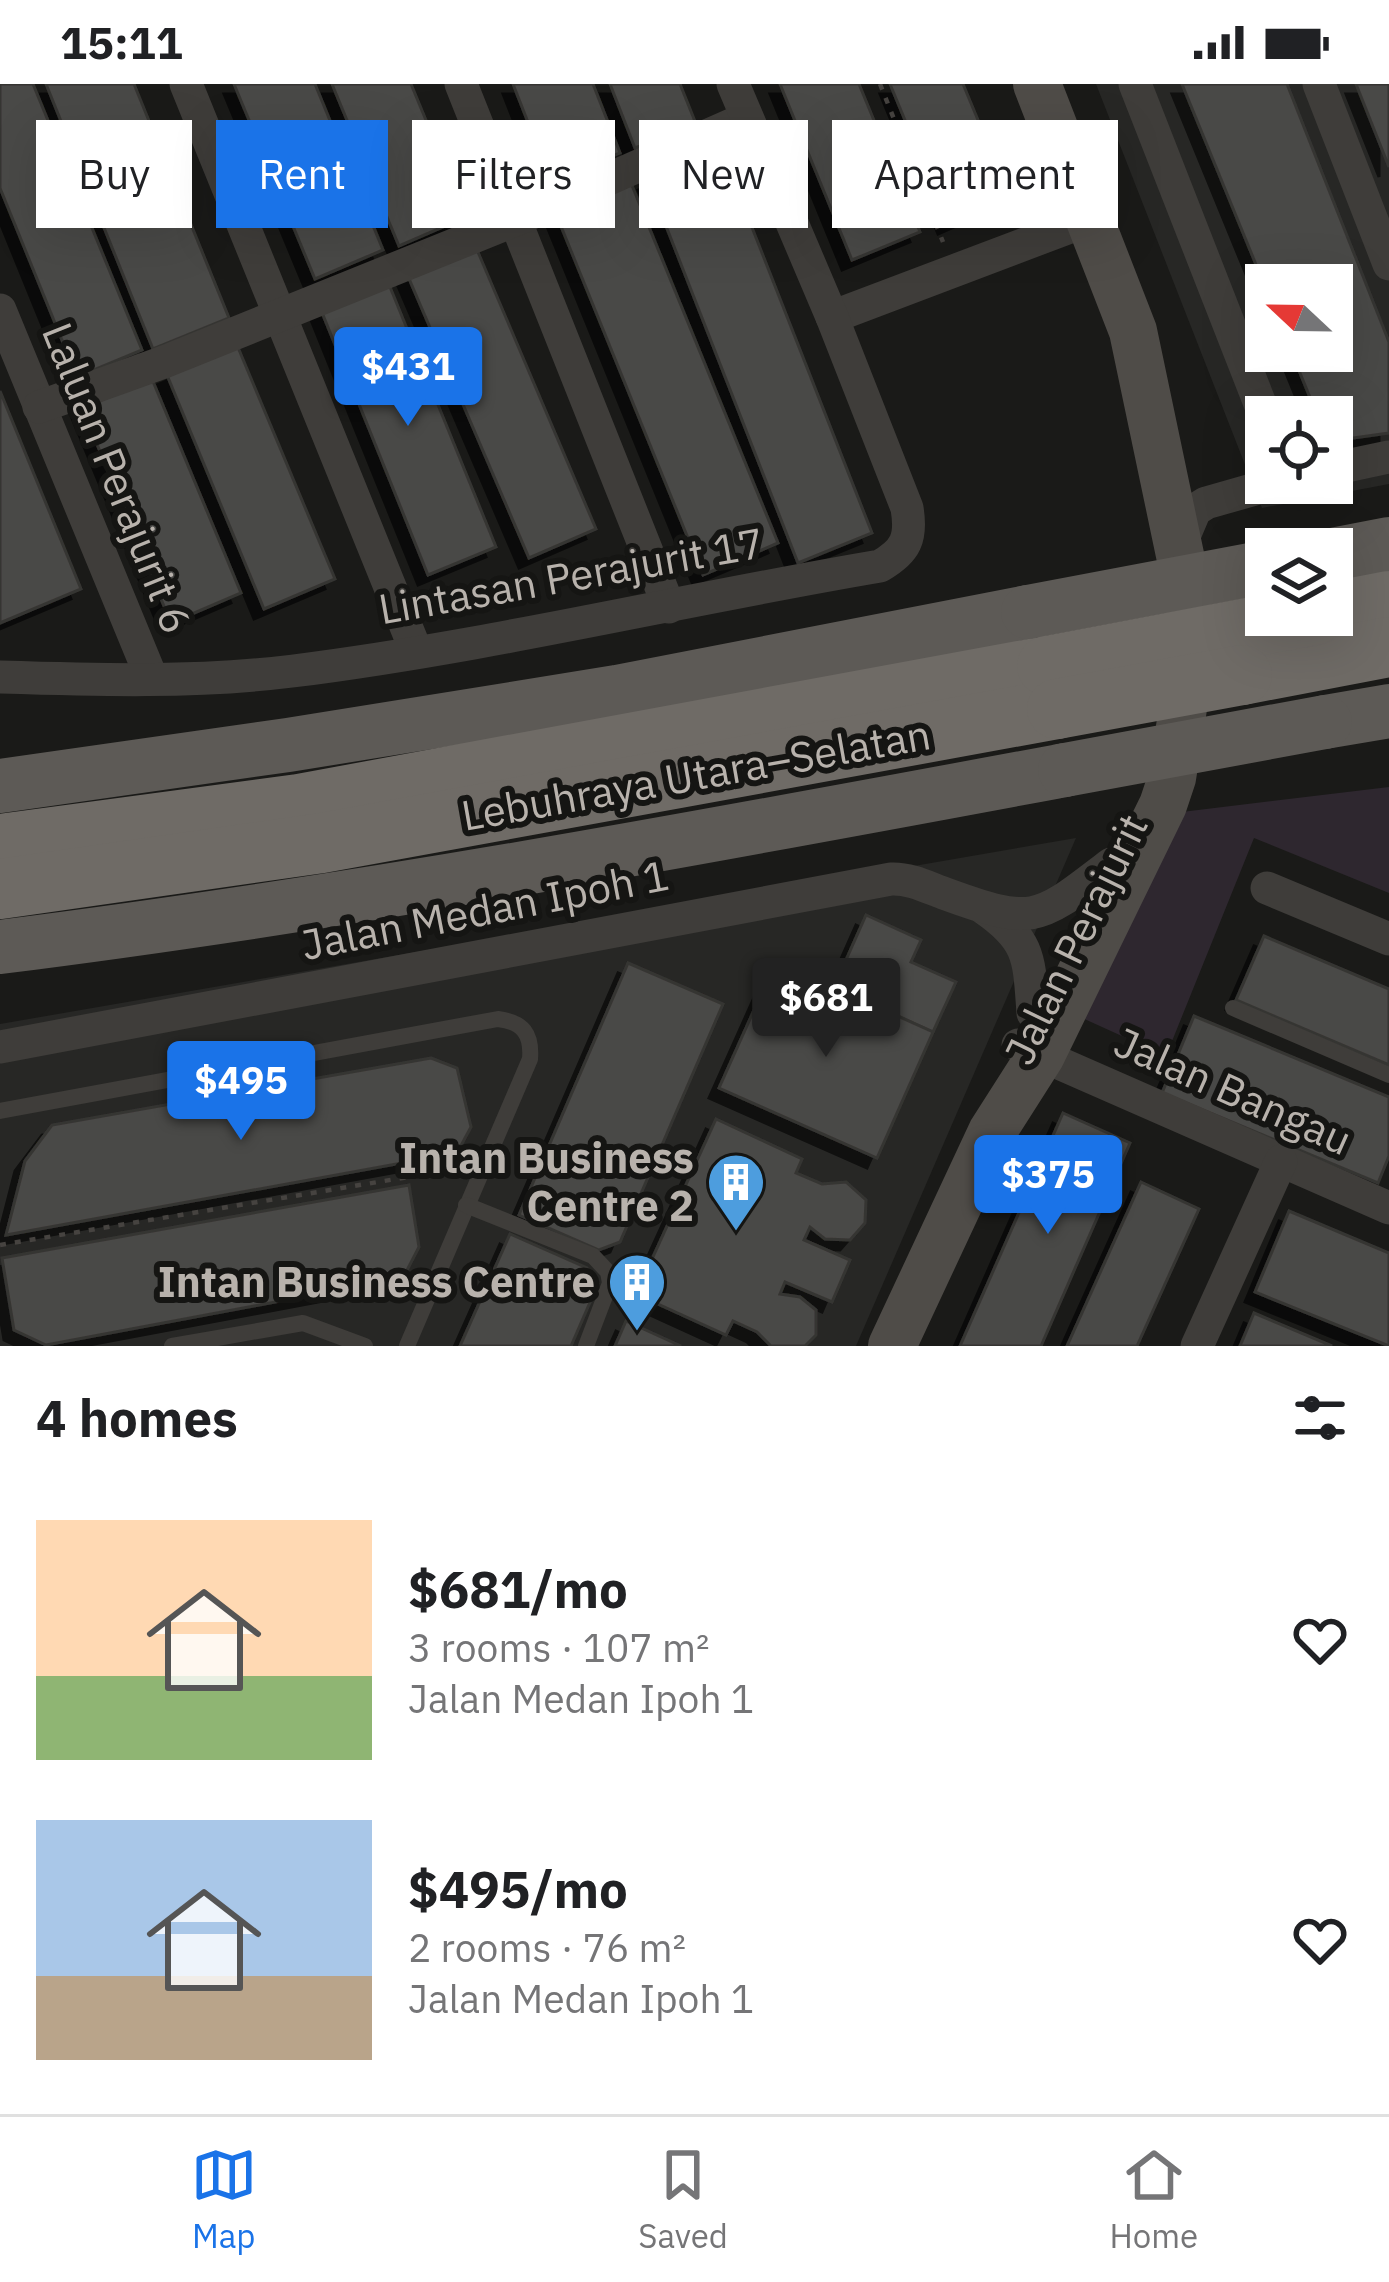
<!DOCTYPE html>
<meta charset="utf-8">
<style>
body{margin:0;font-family:"IBM Plex Sans",sans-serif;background:#f2f2f2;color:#202124;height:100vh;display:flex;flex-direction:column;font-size:45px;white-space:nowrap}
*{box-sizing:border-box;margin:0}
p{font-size:39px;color:#757577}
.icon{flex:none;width:66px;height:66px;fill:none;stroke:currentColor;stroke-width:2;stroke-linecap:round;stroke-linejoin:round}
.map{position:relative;height:1262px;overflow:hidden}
.drawer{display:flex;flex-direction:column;background:#fff;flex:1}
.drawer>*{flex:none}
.guide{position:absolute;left:36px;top:36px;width:1317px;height:108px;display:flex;gap:24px}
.needle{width:78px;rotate:292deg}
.fabs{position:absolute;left:1245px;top:180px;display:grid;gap:24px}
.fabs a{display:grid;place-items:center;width:108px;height:108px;border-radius:0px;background:#fff;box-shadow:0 12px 48px #0002;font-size:60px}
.price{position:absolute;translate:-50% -102px;padding:0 27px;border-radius:12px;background:#1a73e8;color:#fff;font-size:39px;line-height:78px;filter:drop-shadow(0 3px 6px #0008)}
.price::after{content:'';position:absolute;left:50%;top:72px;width:36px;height:27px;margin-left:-18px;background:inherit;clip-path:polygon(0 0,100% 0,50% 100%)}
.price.on{background:#222;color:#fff}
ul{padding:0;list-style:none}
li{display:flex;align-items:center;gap:36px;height:300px;padding:0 36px}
li span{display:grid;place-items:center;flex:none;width:336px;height:240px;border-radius:0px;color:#555}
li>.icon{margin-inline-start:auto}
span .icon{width:144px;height:144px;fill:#fffc;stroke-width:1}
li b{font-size:51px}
h2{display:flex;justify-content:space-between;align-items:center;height:144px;padding:0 36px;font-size:51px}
.chip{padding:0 42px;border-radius:0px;background:#fff;box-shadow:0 12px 48px #0002;font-size:42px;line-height:108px}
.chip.on{background:#1a73e8;color:#fff}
.status{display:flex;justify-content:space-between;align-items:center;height:84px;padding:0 60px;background:#fff;direction:ltr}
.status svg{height:33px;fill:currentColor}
.tabs{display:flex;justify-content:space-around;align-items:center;height:168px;border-top:3px solid #e0e0e0;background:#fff;font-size:33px;color:#757577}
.tabs a{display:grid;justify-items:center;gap:6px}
.tabs .on{color:#1a73e8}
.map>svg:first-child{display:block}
.built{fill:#272725;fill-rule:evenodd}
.green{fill:#2e272f}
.building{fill:#4a4846;stroke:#363533;stroke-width:3;filter:url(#shadow)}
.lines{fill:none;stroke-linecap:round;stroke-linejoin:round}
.path{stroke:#464340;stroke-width:4.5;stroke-dasharray:6 9;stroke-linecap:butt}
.lane{stroke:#3f3d3a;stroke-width:16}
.street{stroke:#3f3d3a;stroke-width:33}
.secondary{stroke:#4f4c48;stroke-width:48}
.primary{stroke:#5d5a56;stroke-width:54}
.highway{stroke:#6f6b66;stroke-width:60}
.primary-bridge{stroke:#5d5a56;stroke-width:54}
.highway-bridge{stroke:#6f6b66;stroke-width:60}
.labels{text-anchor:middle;stroke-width:12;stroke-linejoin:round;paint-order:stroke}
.street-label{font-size:42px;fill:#b8b2ac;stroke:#151513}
.poi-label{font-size:42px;font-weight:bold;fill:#b8b2ac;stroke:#151513;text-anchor:end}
</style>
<div class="status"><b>15:11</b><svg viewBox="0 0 49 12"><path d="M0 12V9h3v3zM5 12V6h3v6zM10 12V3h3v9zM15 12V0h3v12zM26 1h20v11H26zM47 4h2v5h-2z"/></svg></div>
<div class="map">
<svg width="1389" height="1262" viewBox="0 0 1389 1262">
<defs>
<filter id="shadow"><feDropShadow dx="-10" dy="10" stdDeviation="0" flood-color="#0009"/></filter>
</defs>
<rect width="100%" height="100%" fill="#1a1a18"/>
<g class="built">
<path d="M1096,0h293v400l-127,24zM1266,201h66v66h-66zM1266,333h66v66h-66z"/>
<polygon points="1076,754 856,1262 0,1262 0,940"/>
</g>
<polygon class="green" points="1389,703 1389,809 1254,754 1166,972 1080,933 1157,731"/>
<g class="building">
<polygon points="0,0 33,0 142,266 77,293 0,104"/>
<polygon points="46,0 134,0 229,234 153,265"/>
<polygon points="234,0 315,0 383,166 315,195"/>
<polygon points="332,0 411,0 466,133 399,162"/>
<polygon points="513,0 593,0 620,69 551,97"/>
<polygon points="610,0 680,0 696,40 635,64"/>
<polygon points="780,0 859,0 920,148 852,176"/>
<polygon points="890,0 963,0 1010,113 948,140"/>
<polygon points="1182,0 1287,0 1389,258 1389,349 1332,357 1332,333 1318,333 1291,267 1332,267 1332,201 1266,201 1266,205"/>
<polygon points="1356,0 1389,0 1389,83"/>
<polygon points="722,67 872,449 798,479 648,96"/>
<polygon points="631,99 778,459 703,491 556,130"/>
<polygon points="475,161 596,445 529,474 407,190"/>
<polygon points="388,198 496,463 428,491 321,226"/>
<polygon points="237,261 335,495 264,525 167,291"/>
<polygon points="152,295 241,509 171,539 82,324"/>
<polygon points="0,307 81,505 0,539"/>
<polygon points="866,831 921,856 911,878 956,898 933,948 834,903"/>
<polygon points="1264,852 1389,905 1389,981 1236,916"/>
<polygon points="776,877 933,948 877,1074 719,1004"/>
<polygon points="628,879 723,920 620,1158 599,1166 519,1131"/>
<polygon points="1194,932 1389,1013 1389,1072 1378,1099 1162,1009"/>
<polygon points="431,974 457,984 471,1043 457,1069 6,1151 25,1077 52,1041"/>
<polygon points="1063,1029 1130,1059 1041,1262 960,1262"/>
<polygon points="716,1035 802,1075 796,1089 822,1100 846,1098 866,1116 865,1139 850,1156 825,1155 810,1143 804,1156 850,1176 832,1218 785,1198 780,1210 800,1213 816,1226 816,1251 805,1262 771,1262 757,1248 733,1237 726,1251 636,1210"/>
<polygon points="1141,1098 1199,1125 1137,1262 1067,1262"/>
<polygon points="409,1101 419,1163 403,1194 46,1261 14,1246 2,1174"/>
<polygon points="1289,1127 1389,1169 1389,1262 1255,1208"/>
<polygon points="510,1150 587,1184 598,1200 571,1262 460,1262"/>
<polygon points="1254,1229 1332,1262 1240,1262"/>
<polygon points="626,1237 681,1262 615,1262"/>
</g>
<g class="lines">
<g class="path">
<polyline points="880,0 943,158"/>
<polyline points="0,1161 456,1085"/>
</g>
<g class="lane">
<polyline points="1233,924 1389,991"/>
<path d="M0,1027l498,-92c25,3 34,15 32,40l-123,287"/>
<polyline points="466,1121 593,1172 608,1188 610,1199 586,1262"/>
<polyline points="172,1262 303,1239 365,1262"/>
</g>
<g class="street">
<polyline points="186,0 416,567"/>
<polyline points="461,0 669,523"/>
<polyline points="1135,0 1266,335"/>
<polyline points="1319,0 1389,180"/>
<polyline points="0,226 152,595"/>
<polyline points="832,233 1075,141"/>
<polyline points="39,323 164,278 518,135 747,34"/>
<polyline points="1332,385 1389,373"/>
<polyline points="1179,464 1195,426 1206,419 1276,399"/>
<path d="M0,593c97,3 197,6 293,-6 198,-25 392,-72 587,-105 26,-15 32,-28 27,-58l-75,-191 -99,-233"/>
<polyline points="1267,804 1389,855"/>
<path d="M985,825c46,32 44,50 48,104"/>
<polyline points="1018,961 1389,1124"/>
<path d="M0,963l891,-168c19,-1 38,9 55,15 90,33 93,25 165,-30"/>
<polyline points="1197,1262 1281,1077"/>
</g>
<polyline class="secondary" points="892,1262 992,1048 1041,971 1163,721 1172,694 1192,567 1184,490 1133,247 1037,0"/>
<g class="primary">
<polyline points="1332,471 1389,460"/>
<polyline points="1325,638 1389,627"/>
<polyline points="0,702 288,661 617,608 1028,528"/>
<path d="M0,863c358,-45 711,-111 1065,-177"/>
</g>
<g class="highway">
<polyline points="1332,528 1389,517"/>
<polyline points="1242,591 1389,563"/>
<polyline points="0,760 299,720 1047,582"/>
<polyline points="0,805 322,759 1057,625"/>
</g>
<g class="primary-bridge">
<polyline points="1028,528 1266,483"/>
<polyline points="1065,686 1325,638"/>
</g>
<g class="highway-bridge">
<polyline points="1047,582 1315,531"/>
<polyline points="1057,625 1242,591"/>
</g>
</g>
<defs>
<g id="building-pin" transform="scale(3)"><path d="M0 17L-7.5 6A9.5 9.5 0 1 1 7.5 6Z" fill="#4d9dde" stroke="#151513"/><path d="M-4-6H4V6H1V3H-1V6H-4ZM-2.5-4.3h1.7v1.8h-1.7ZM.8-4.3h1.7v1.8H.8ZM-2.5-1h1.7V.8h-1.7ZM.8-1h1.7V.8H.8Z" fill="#fff"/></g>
</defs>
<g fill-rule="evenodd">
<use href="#building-pin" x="736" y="1098"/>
<use href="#building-pin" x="637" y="1198"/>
</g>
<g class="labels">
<g class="street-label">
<text transform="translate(117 394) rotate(68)" y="15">Laluan Perajurit 6</text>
<text transform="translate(571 492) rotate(-10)" y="15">Lintasan Perajurit 17</text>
<text transform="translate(696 691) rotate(-10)" y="15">Lebuhraya Utara–Selatan</text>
<text transform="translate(485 826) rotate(-11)" y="15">Jalan Medan Ipoh 1</text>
<text transform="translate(1076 855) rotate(-64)" y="15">Jalan Perajurit</text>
<text transform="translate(1233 1007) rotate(24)" y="15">Jalan Bangau</text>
</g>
<g class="poi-label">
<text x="694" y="1089">Intan Business<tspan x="694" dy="48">Centre 2</tspan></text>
<text x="595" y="1213">Intan Business Centre</text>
</g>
</g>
</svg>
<div class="fabs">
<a><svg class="needle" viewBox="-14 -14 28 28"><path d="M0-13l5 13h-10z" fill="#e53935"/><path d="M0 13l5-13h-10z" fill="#757577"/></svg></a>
<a><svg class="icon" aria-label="locate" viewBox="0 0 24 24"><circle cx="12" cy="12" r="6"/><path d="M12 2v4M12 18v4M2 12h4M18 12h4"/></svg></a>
<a><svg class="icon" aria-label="layers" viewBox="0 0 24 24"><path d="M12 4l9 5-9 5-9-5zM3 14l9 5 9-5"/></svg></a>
</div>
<b class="price" style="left:408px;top:345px">$431</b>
<b class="price on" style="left:826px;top:976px">$681</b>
<b class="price" style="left:241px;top:1059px">$495</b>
<b class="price" style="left:1048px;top:1153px">$375</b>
<div class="guide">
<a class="chip">Buy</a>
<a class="chip on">Rent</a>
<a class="chip">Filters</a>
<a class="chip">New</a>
<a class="chip">Apartment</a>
</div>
</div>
<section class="drawer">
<h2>4 homes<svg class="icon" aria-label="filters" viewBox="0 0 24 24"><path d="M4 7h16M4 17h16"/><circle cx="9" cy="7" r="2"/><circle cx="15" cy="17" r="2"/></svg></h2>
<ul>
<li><span style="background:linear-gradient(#ffd9b3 65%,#8fb573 0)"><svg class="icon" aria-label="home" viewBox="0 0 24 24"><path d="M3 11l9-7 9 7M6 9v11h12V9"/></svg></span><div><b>$681/mo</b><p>3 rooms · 107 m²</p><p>Jalan Medan Ipoh 1</p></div><svg class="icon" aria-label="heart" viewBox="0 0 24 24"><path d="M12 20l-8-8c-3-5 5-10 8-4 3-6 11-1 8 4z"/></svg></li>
<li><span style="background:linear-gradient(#a9c7e8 65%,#b9a48a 0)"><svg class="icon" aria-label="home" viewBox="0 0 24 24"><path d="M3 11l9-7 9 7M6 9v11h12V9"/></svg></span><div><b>$495/mo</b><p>2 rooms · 76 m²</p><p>Jalan Medan Ipoh 1</p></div><svg class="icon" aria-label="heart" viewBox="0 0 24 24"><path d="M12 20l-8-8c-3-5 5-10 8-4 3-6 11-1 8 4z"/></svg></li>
</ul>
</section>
<nav class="tabs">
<a class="on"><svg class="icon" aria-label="map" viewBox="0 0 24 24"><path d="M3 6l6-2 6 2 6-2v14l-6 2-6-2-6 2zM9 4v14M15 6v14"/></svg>Map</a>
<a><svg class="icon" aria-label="saved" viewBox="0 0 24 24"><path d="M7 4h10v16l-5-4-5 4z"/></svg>Saved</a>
<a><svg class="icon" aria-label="home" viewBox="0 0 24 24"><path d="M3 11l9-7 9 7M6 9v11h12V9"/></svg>Home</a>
</nav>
